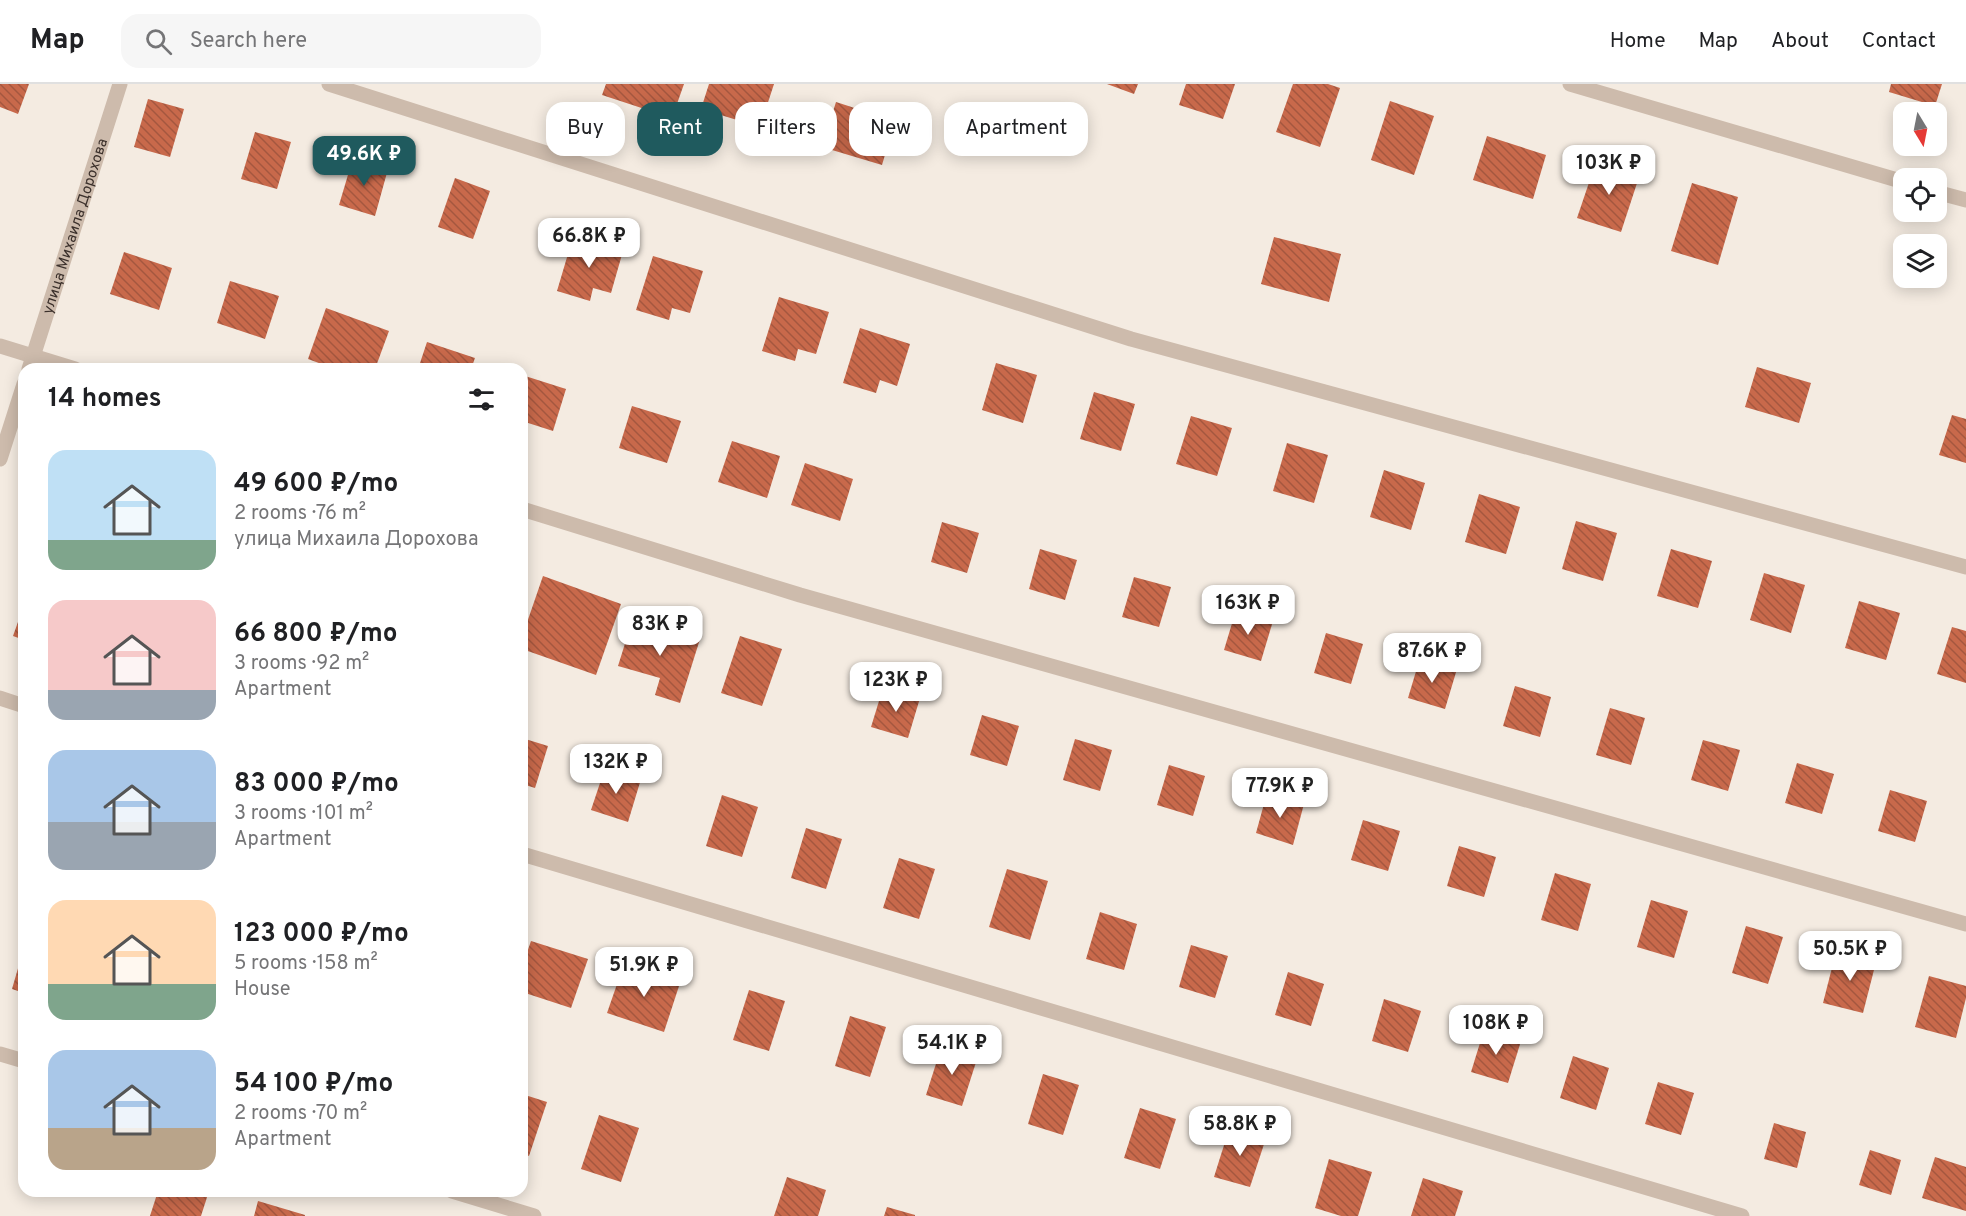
<!DOCTYPE html>
<meta charset="utf-8">
<style>
body{margin:0;font-family:Overpass,sans-serif;background:#f6f6f6;color:#202124;height:100vh;display:flex;flex-direction:column;font-size:22px;white-space:nowrap}
*{box-sizing:border-box;margin:0}
p{font-size:20px;color:#757577}
.icon{flex:none;width:33px;height:33px;fill:none;stroke:currentColor;stroke-width:2;stroke-linecap:round;stroke-linejoin:round}
.map{position:relative;flex:1;overflow:hidden}
.panel{position:absolute;left:18px;top:279px;width:510px;height:834px;display:flex;flex-direction:column;background:#fff;border-radius:18px;box-shadow:0 3px 15px #0003}
.panel>*{flex:none}
.top-card{position:absolute;left:546px;top:18px;width:570px;height:54px;display:flex;gap:12px}
.needle{width:39px;rotate:170deg}
.fabs{position:absolute;left:1893px;top:18px;display:grid;gap:12px}
.fabs a{display:grid;place-items:center;width:54px;height:54px;border-radius:12px;background:#fff;box-shadow:0 3px 15px #0003;font-size:30px}
.price{position:absolute;translate:-50% -51px;padding:0 14px;border-radius:12px;background:#fff;color:#222;font-size:20px;line-height:39px;filter:drop-shadow(0 2px 3px #0008)}
.price::after{content:'';position:absolute;left:50%;top:36px;width:18px;height:14px;margin-left:-9px;background:inherit;clip-path:polygon(0 0,100% 0,50% 100%)}
.price.on{background:#1f5a5e;color:#fff}
ul{padding:0;list-style:none}
li{display:flex;align-items:center;gap:18px;height:150px;padding:0 30px}
li span{display:grid;place-items:center;flex:none;width:168px;height:120px;border-radius:18px;color:#555}
li>.icon{margin-inline-start:auto}
span .icon{width:72px;height:72px;fill:#fffc;stroke-width:1}
li b{font-size:26px}
h2{display:flex;justify-content:space-between;align-items:center;height:72px;padding:0 30px;font-size:26px}
.pill{padding:0 21px;border-radius:18px;background:#fff;box-shadow:0 3px 15px #0003;font-size:21px;line-height:54px}
.pill.on{background:#1f5a5e;color:#fff}
header{display:flex;align-items:center;gap:36px;box-sizing:border-box;height:84px;padding:0 30px;background:#fff;border-bottom:2px solid #e0e0e0}
header strong{font-size:28px}
nav{display:flex;gap:33px;margin-inline-start:auto;font-size:21px}
.search{width:420px;height:54px;background:#f6f6f6;display:flex;align-items:center;gap:15px;box-sizing:border-box;padding:0 21px;border-radius:18px;color:#757577;font-size:22px}
.map>svg:first-child{display:block}
.building{fill:url(#building-back-hatch)}
.lines{fill:none;stroke-linecap:round;stroke-linejoin:round}
.minor{stroke:#cdbbac;stroke-width:15}
.labels{text-anchor:middle;stroke-width:4.5;stroke-linejoin:round;paint-order:stroke}
.street-label{font-size:15px;fill:#3b302b;stroke:#fbf5ee}
</style>
<header>
<strong>Map</strong>
<div class="search"><svg class="icon" aria-label="search" viewBox="0 0 24 24"><circle cx="10" cy="10" r="6"/><path d="M15 15l6 6"/></svg>Search here</div>
<nav><a>Home</a><a>Map</a><a>About</a><a>Contact</a></nav>
</header>
<div class="map">
<svg width="1966" height="1132" viewBox="0 0 1966 1132">
<defs>
<pattern id="building-back-hatch" width="6" height="6" patternUnits="userSpaceOnUse" patternTransform="scale(1.5)"><rect width="6" height="6" fill="#c8694b"/><path d="M-1 5l2 2M0 0l6 6M5-1l2 2" fill="none" stroke="#a4573f"/></pattern>
</defs>
<rect width="100%" height="100%" fill="#f4ebe1"/>
<g class="building">
<polygon points="0,0 29,0 18,30 0,23"/>
<polygon points="606,0 684,0 672,34 602,11"/>
<polygon points="709,0 774,0 760,43 701,25"/>
<polygon points="1107,0 1138,0 1134,10"/>
<polygon points="1186,0 1235,0 1223,35 1179,21"/>
<polygon points="1293,0 1328,0 1340,4 1320,63 1276,48"/>
<polygon points="1891,0 1942,0 1935,22 1889,8"/>
<polygon points="148,15 184,25 170,73 134,63"/>
<polygon points="1390,17 1434,32 1414,91 1371,76"/>
<polygon points="836,18 895,37 882,81 822,63"/>
<polygon points="255,48 291,58 277,105 241,95"/>
<polygon points="1487,52 1546,71 1533,115 1473,96"/>
<polygon points="353,74 388,85 375,132 339,121"/>
<polygon points="1597,75 1640,90 1621,148 1577,134"/>
<polygon points="455,94 490,107 473,155 438,143"/>
<polygon points="1692,99 1738,113 1718,181 1671,167"/>
<polygon points="573,153 623,167 611,209 593,204 590,217 557,207"/>
<polygon points="1274,153 1341,170 1329,218 1261,200"/>
<polygon points="124,168 172,184 159,226 110,210"/>
<polygon points="653,172 703,187 690,229 672,224 669,236 636,226"/>
<polygon points="230,197 279,212 265,255 217,239"/>
<polygon points="779,213 829,228 816,270 798,265 795,277 762,267"/>
<polygon points="326,224 389,247 375,285 335,285 308,275"/>
<polygon points="860,244 910,260 897,302 880,296 876,309 843,299"/>
<polygon points="427,258 475,274 471,285 418,285"/>
<polygon points="996,279 1037,291 1023,339 982,326"/>
<polygon points="1757,283 1811,299 1799,339 1745,323"/>
<polygon points="522,291 566,305 553,347 522,337"/>
<polygon points="1094,308 1135,320 1121,367 1080,355"/>
<polygon points="632,322 681,337 667,379 619,364"/>
<polygon points="1952,331 1966,335 1966,379 1939,371"/>
<polygon points="1191,332 1232,344 1217,392 1176,380"/>
<polygon points="732,357 780,372 767,414 718,398"/>
<polygon points="1287,359 1328,371 1314,419 1273,407"/>
<polygon points="805,379 853,395 840,437 791,421"/>
<polygon points="1384,386 1425,399 1411,446 1370,433"/>
<polygon points="1479,410 1520,423 1506,470 1465,458"/>
<polygon points="1576,437 1617,449 1603,497 1562,485"/>
<polygon points="942,438 979,449 967,489 931,478"/>
<polygon points="1040,465 1077,476 1065,516 1029,505"/>
<polygon points="1671,465 1712,477 1698,524 1657,512"/>
<polygon points="1764,489 1805,501 1791,549 1750,536"/>
<polygon points="543,492 621,520 596,591 522,565 522,553"/>
<polygon points="1134,493 1171,503 1159,543 1122,533"/>
<polygon points="1859,517 1900,529 1886,576 1845,564"/>
<polygon points="24,521 24,556 13,552"/>
<polygon points="1236,526 1273,537 1261,577 1224,566"/>
<polygon points="633,534 700,555 680,619 655,611 660,594 618,582"/>
<polygon points="1952,543 1966,547 1966,599 1937,590"/>
<polygon points="1326,549 1363,560 1351,600 1314,589"/>
<polygon points="740,552 782,565 762,622 721,609"/>
<polygon points="1420,574 1457,585 1445,625 1408,614"/>
<polygon points="1515,602 1551,613 1540,653 1503,642"/>
<polygon points="883,604 920,614 908,654 871,643"/>
<polygon points="1610,624 1645,634 1631,681 1596,671"/>
<polygon points="982,631 1019,642 1007,682 970,671"/>
<polygon points="522,654 548,662 535,704 522,700"/>
<polygon points="1075,655 1112,666 1100,707 1063,696"/>
<polygon points="1703,656 1740,666 1728,707 1691,696"/>
<polygon points="1797,679 1834,690 1822,730 1785,719"/>
<polygon points="1169,681 1205,692 1193,732 1157,721"/>
<polygon points="605,684 641,695 628,738 591,726"/>
<polygon points="1890,706 1927,717 1915,758 1878,747"/>
<polygon points="1267,709 1304,720 1293,761 1256,749"/>
<polygon points="722,711 758,723 742,773 706,762"/>
<polygon points="1363,736 1400,747 1388,787 1351,776"/>
<polygon points="806,744 842,755 826,805 791,794"/>
<polygon points="1459,762 1496,773 1484,813 1447,802"/>
<polygon points="899,774 935,785 919,835 883,824"/>
<polygon points="1007,785 1048,797 1030,856 989,843"/>
<polygon points="1555,789 1591,800 1578,847 1541,836"/>
<polygon points="1651,816 1688,827 1674,874 1637,863"/>
<polygon points="1100,828 1137,840 1124,886 1086,875"/>
<polygon points="1746,842 1783,853 1768,900 1732,889"/>
<polygon points="531,857 588,875 571,924 522,908 522,883"/>
<polygon points="1191,861 1228,872 1215,914 1179,903"/>
<polygon points="23,867 24,867 24,909 12,905"/>
<polygon points="1836,868 1876,878 1863,929 1823,919"/>
<polygon points="624,880 680,899 664,948 607,929"/>
<polygon points="1288,888 1324,900 1311,942 1275,931"/>
<polygon points="1929,892 1966,902 1966,914 1956,954 1915,943"/>
<polygon points="749,906 785,917 769,967 733,956"/>
<polygon points="1384,915 1421,927 1408,968 1372,957"/>
<polygon points="850,932 886,943 870,993 835,982"/>
<polygon points="1484,946 1521,957 1508,999 1471,988"/>
<polygon points="942,961 978,972 962,1022 926,1011"/>
<polygon points="1573,972 1609,984 1596,1026 1560,1014"/>
<polygon points="1043,990 1079,1001 1063,1051 1028,1040"/>
<polygon points="1658,998 1694,1009 1681,1051 1645,1040"/>
<polygon points="522,1010 547,1018 529,1072 522,1069"/>
<polygon points="1140,1024 1176,1035 1160,1085 1124,1074"/>
<polygon points="599,1031 639,1044 621,1098 581,1085"/>
<polygon points="1774,1039 1806,1048 1797,1084 1764,1075"/>
<polygon points="1230,1042 1266,1054 1250,1103 1214,1093"/>
<polygon points="1870,1066 1901,1076 1891,1111 1859,1101"/>
<polygon points="1935,1073 1966,1083 1966,1127 1922,1114"/>
<polygon points="1329,1075 1372,1088 1358,1132 1341,1132 1315,1124"/>
<polygon points="787,1093 826,1106 818,1132 774,1132"/>
<polygon points="1423,1094 1463,1107 1455,1132 1411,1132"/>
<polygon points="158,1107 209,1107 201,1132 150,1132"/>
<polygon points="258,1117 305,1131 305,1132 254,1132"/>
<polygon points="887,1123 915,1131 915,1132 884,1132"/>
</g>
<g class="lines">
<g class="minor">
<polyline points="329,0 1131,255 1966,483"/>
<polyline points="1570,0 1904,98"/>
<polyline points="1936,108 1966,116"/>
<polyline points="0,262 75,285"/>
<path id="s1" d="M29,285l91,-285"/>
<polyline points="0,375 24,300"/>
<polyline points="522,425 800,511 1966,840"/>
<polyline points="0,614 24,622"/>
<polyline points="522,770 1742,1132"/>
<polyline points="0,970 24,977"/>
<polyline points="452,1107 534,1132"/>
</g>
</g>
<g class="labels">
<g class="street-label">
<text dy="5" stroke="none"><textPath href="#s1" startOffset="150">улица Михаила Дорохова</textPath></text>
</g>
</g>
</svg>
<div class="fabs">
<a><svg class="needle" viewBox="-14 -14 28 28"><path d="M0-13l5 13h-10z" fill="#e53935"/><path d="M0 13l5-13h-10z" fill="#757577"/></svg></a>
<a><svg class="icon" aria-label="locate" viewBox="0 0 24 24"><circle cx="12" cy="12" r="6"/><path d="M12 2v4M12 18v4M2 12h4M18 12h4"/></svg></a>
<a><svg class="icon" aria-label="layers" viewBox="0 0 24 24"><path d="M12 4l9 5-9 5-9-5zM3 14l9 5 9-5"/></svg></a>
</div>
<b class="price on" style="left:364px;top:103px">49.6K ₽</b>
<b class="price" style="left:1609px;top:112px">103K ₽</b>
<b class="price" style="left:589px;top:185px">66.8K ₽</b>
<b class="price" style="left:1248px;top:552px">163K ₽</b>
<b class="price" style="left:660px;top:573px">83K ₽</b>
<b class="price" style="left:1432px;top:600px">87.6K ₽</b>
<b class="price" style="left:896px;top:629px">123K ₽</b>
<b class="price" style="left:616px;top:711px">132K ₽</b>
<b class="price" style="left:1280px;top:735px">77.9K ₽</b>
<b class="price" style="left:1850px;top:898px">50.5K ₽</b>
<b class="price" style="left:644px;top:914px">51.9K ₽</b>
<b class="price" style="left:1496px;top:972px">108K ₽</b>
<b class="price" style="left:952px;top:992px">54.1K ₽</b>
<b class="price" style="left:1240px;top:1073px">58.8K ₽</b>
<div class="top-card">
<a class="pill">Buy</a>
<a class="pill on">Rent</a>
<a class="pill">Filters</a>
<a class="pill">New</a>
<a class="pill">Apartment</a>
</div>
<section class="panel">
<h2>14 homes<svg class="icon" aria-label="filters" viewBox="0 0 24 24"><path d="M4 7h16M4 17h16"/><circle cx="9" cy="7" r="2"/><circle cx="15" cy="17" r="2"/></svg></h2>
<ul>
<li><span style="background:linear-gradient(#bfe0f5 75%,#7fa58c 0)"><svg class="icon" aria-label="home" viewBox="0 0 24 24"><path d="M3 11l9-7 9 7M6 9v11h12V9"/></svg></span><div><b>49 600 ₽/mo</b><p>2 rooms · 76 m²</p><p>улица Михаила Дорохова</p></div></li>
<li><span style="background:linear-gradient(#f6c9c9 75%,#9aa5b1 0)"><svg class="icon" aria-label="home" viewBox="0 0 24 24"><path d="M3 11l9-7 9 7M6 9v11h12V9"/></svg></span><div><b>66 800 ₽/mo</b><p>3 rooms · 92 m²</p><p>Apartment</p></div></li>
<li><span style="background:linear-gradient(#a9c7e8 60%,#9aa5b1 0)"><svg class="icon" aria-label="home" viewBox="0 0 24 24"><path d="M3 11l9-7 9 7M6 9v11h12V9"/></svg></span><div><b>83 000 ₽/mo</b><p>3 rooms · 101 m²</p><p>Apartment</p></div></li>
<li><span style="background:linear-gradient(#ffd9b3 70%,#7fa58c 0)"><svg class="icon" aria-label="home" viewBox="0 0 24 24"><path d="M3 11l9-7 9 7M6 9v11h12V9"/></svg></span><div><b>123 000 ₽/mo</b><p>5 rooms · 158 m²</p><p>House</p></div></li>
<li><span style="background:linear-gradient(#a9c7e8 65%,#b9a48a 0)"><svg class="icon" aria-label="home" viewBox="0 0 24 24"><path d="M3 11l9-7 9 7M6 9v11h12V9"/></svg></span><div><b>54 100 ₽/mo</b><p>2 rooms · 70 m²</p><p>Apartment</p></div></li>
</ul>
</section>
</div>
